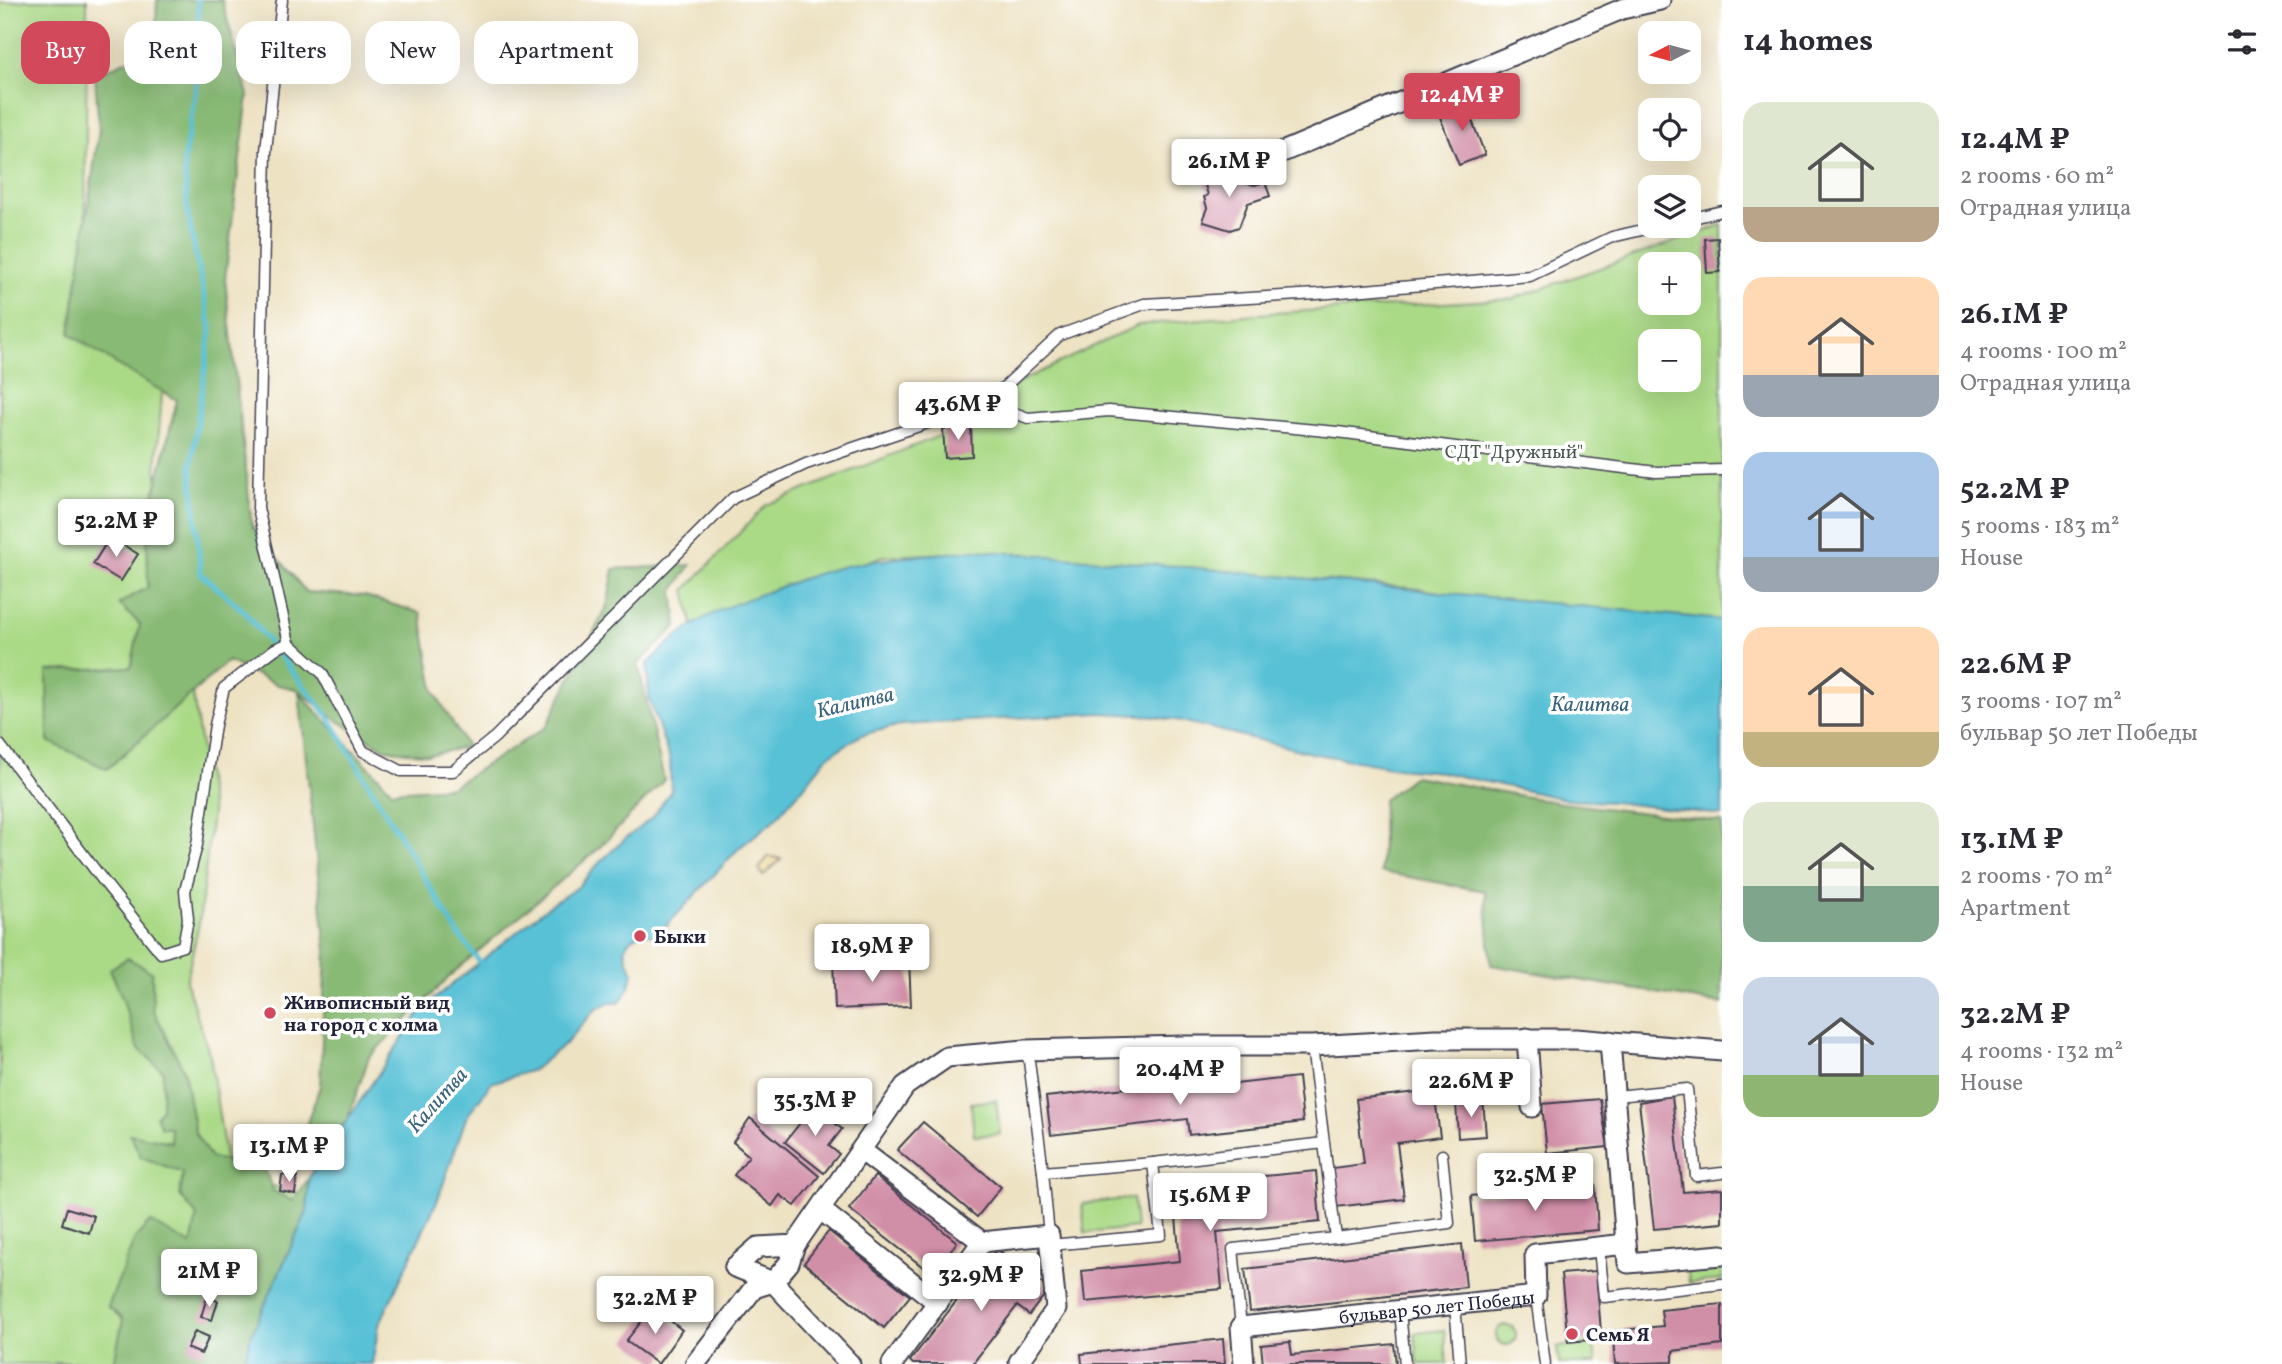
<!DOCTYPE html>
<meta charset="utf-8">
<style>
body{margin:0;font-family:Vollkorn,serif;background:#f7f7f7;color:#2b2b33;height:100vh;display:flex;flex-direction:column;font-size:26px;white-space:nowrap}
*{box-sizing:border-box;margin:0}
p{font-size:23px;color:#7c7c81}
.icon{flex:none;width:38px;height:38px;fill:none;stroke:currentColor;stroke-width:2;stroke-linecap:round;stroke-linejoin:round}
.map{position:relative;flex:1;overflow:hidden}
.panel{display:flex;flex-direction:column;background:#fff;width:560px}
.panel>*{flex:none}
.top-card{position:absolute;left:21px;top:21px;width:665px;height:63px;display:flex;gap:14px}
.needle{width:46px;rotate:264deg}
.tools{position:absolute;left:1638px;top:21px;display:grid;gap:14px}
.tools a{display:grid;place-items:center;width:63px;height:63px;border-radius:14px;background:#fff;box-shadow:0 7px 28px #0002;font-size:35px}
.price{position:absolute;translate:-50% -60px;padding:0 16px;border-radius:7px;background:#fff;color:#222;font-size:23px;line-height:46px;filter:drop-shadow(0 2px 4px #0008)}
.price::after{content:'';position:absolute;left:50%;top:42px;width:21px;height:16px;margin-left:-10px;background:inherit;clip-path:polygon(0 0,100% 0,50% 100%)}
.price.selected{background:#d1495b;color:#fff}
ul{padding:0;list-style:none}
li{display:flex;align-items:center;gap:21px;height:175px;padding:0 21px}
li span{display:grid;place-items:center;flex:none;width:196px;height:140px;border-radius:21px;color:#555}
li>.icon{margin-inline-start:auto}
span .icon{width:84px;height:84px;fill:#fffc;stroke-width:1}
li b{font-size:30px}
h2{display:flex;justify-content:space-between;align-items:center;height:84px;padding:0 21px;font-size:30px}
.chip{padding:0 24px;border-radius:21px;background:#fff;box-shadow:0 7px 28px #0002;font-size:24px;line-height:63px}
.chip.selected{background:#d1495b;color:#fff}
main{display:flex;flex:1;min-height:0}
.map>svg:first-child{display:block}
.green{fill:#abda87;stroke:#667e61;stroke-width:2;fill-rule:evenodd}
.forest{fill:#88ba74;stroke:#556e58;stroke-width:2}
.sand{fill:#eeda9e;stroke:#887e6c;stroke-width:2}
.water{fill:#59c1d6;stroke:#3e7288;stroke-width:2}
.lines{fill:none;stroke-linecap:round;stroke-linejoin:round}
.stream{stroke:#59c1d6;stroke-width:5}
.building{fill:#d18fa7}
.service-casing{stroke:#403f4f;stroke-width:13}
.minor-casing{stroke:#403f4f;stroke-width:23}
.service{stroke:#fff;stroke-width:10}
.minor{stroke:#fff;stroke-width:19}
.poi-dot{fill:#d1495b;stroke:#fff;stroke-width:2.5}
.labels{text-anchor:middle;stroke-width:7;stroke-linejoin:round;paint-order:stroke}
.park-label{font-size:19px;fill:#4b5952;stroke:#fff}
.poi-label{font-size:19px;font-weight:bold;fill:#22223b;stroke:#fff;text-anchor:start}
.street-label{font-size:19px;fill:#22223b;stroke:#fff}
.water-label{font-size:21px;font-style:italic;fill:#386279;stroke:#fff}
</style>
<main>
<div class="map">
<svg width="1722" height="1364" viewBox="0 0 1722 1364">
<rect width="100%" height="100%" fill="#fff"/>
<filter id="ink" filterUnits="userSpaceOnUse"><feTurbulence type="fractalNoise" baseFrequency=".0143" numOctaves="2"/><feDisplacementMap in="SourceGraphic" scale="14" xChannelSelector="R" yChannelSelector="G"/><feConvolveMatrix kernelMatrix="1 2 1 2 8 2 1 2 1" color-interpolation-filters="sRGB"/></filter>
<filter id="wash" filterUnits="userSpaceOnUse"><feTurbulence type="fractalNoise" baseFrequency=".00686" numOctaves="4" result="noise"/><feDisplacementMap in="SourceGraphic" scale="28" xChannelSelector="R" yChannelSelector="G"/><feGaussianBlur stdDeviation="1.57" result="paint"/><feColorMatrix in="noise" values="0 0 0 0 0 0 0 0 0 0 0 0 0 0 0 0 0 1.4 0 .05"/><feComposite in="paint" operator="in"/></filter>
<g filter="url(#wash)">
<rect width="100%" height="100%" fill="#ede2c2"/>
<g class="green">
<polygon points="26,0 87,0 85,253 169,307 156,469 212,813 199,923 186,982 210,1056 228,1174 303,1194 253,1338 250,1364 0,1364 0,3"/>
<path d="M1722,225v414l-140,-21 -161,-29 -287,-26 -161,-11 -90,4 -140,48 -48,31 -10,-45 81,-85 208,-83 45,-40 119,-57 119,-11 255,-15zM1650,264h39v39h-39zM1650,341h39v39h-39z"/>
<polygon points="996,1100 1000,1134 974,1136 971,1103"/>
<polygon points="1133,1198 1136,1228 1085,1233 1082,1204"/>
<polygon points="1722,1258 1722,1280 1689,1283 1687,1261"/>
<circle cx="1506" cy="1335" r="10"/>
<polygon points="1444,1330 1447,1364 1418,1364 1415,1333"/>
<polygon points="1594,1343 1596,1364 1559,1364 1557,1347"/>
</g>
<g class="forest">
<polygon points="157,0 222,0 248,95 225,279 252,526 306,592 365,596 421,613 434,691 467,747 428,755 385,749 338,721 296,689 278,685 228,661 107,769 48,741 47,671 131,667 140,624 119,604 148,587 147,524 177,400 124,369 70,334 99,129 95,75 155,47"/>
<polygon points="691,565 673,591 677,626 638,664 664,780 598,849 454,972 369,1057 332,1166 297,1152 320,1086 326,950 299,693 392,791 451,787 546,727 607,606 614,569"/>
<polygon points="1414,776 1561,803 1722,822 1722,1004 1491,965 1485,891 1381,872 1383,800"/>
<polygon points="128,958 152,972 153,1009 184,1071 195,1133 211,1158 264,1167 273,1191 293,1201 309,1178 307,1211 252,1333 243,1364 55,1364 56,1362 114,1362 123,1319 108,1307 135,1238 150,1222 191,1245 197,1216 180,1195 183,1173 141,1157 130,1134 171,1142 170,1127 161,1127 156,1116 162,1108 163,1071 138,1048 122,997 110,969"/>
</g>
<polygon class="sand" points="769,856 781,859 763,876 759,869"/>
<path class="water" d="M975,550l213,17 534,53v195l-109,-13 -44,-2 -128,-28 -44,-4 -86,-15 -129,-32 -41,-6 -42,-2 -198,12 -40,10 -34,22 -25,32 -29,32 -34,27 -83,89 -13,-5c-26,12 -18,20 -10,41l-5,17 -9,13h-11l-13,7 -28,32 -34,28 -42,13 -25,35 -28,81 -59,126 -7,39h-129l9,-31 55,-121 2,-34 14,-31 23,-25 76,-113 128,-104 28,-18 22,-25 25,-23 27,-21 19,-27 -1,-31 -21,-61 -2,-34c41,-45 72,-56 128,-76 23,-9 47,-18 71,-23 42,-9 87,-11 129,-16z"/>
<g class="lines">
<polyline class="stream" points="198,0 200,65 184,159 188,217 211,329 191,467 201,574 244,611 328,716 457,932 484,968"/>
</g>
<g id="blocks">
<g class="building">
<polygon points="1465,102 1485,155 1459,165 1438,112"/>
<polygon points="1226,168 1229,178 1243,183 1255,185 1265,182 1270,196 1248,203 1239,227 1230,230 1204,222 1203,218 1207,208 1204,197 1208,195 1202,175"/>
<polygon points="1718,238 1720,272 1707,273 1705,239"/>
<polygon points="971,427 972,456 945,458 943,429"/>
<polygon points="110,537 138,554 121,581 93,564"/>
<polygon points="909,958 911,1006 835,1009 833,961"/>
<polygon points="1298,1077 1303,1122 1189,1135 1187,1119 1051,1135 1046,1097 1187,1081 1191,1089"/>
<polygon points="1434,1090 1440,1137 1397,1143 1404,1199 1336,1207 1332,1168 1364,1164 1356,1099"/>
<polygon points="1672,1096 1683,1192 1722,1189 1722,1223 1654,1229 1639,1102"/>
<polygon points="1483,1099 1486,1136 1458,1138 1456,1101"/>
<polygon points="1600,1099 1608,1147 1547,1153 1542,1104"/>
<polygon points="809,1103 842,1129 829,1146 839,1154 824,1173 785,1142 800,1123 796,1120"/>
<polygon points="750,1118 819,1176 795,1206 780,1195 772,1206 734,1175 749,1156 733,1142"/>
<polygon points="923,1122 1001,1187 977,1217 897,1150"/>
<polygon points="1316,1171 1320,1222 1217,1232 1222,1289 1085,1302 1082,1271 1180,1261 1173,1185"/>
<polygon points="282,1175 297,1177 295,1194 280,1191"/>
<polygon points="875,1176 957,1242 932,1274 849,1209"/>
<polygon points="1595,1184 1598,1230 1475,1241 1471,1196"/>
<polygon points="67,1208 94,1216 89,1233 62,1224"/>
<polygon points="829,1231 910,1296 884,1328 804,1263"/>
<polygon points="1462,1244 1466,1287 1250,1312 1245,1269"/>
<polygon points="997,1249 1049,1289 1029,1315 1017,1306 974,1362 976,1364 913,1364 910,1361"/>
<polygon points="174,1257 180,1257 181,1266 174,1266"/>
<polygon points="1596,1271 1601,1332 1663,1326 1661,1310 1722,1304 1722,1345 1673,1351 1673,1362 1615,1364 1613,1338 1568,1342 1561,1274"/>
<polygon points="207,1297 218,1301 212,1320 201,1317"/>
<polygon points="653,1307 682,1330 658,1364 626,1341"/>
<polygon points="195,1331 209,1337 201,1354 187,1348"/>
<polygon points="1223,1339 1225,1364 1082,1364 1081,1354"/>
<polygon points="1290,1342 1292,1355 1394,1344 1396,1364 1263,1364 1261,1345"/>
</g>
</g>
</g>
<g filter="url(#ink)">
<use href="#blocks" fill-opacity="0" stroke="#403f4f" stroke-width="2"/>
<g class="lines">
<g class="service-casing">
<g id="service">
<polyline points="282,0 266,151 258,508 289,643"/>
<polyline points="1689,219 1722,211"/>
<polyline points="987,403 1028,418 1109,411 1337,432 1656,472 1722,470"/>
<polyline points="0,745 105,883 161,953 183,946 188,919 185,891 197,845 215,725 224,688 275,649 289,643 322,673 363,751 401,771 453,771 495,737 733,498 806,464 987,403 1060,335 1144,304 1317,294 1530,276 1612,237 1659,226"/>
<polyline points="1312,1046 1324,1143"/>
<polyline points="1025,1050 1029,1061 1043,1172"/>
<polyline points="1616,1096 1687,1089 1696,1176 1722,1173"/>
<polyline points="1049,1235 1043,1172 1153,1163 1324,1143 1336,1238 1233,1249 1241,1327"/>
<polyline points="1336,1238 1449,1223 1442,1155"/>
<polyline points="1050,1245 1161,1235 1153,1163"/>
<polyline points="1599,1248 1604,1297 1722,1284"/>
<polyline points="1536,1296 1545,1364"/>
<polyline points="1455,1305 1460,1364"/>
<polyline points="1400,1311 1405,1364"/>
</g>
</g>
<g class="minor-casing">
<g id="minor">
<polyline points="1242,169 1622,9 1660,0"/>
<polyline points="1527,1038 1532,1107"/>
<polyline points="1610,1041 1626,1244"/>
<polyline points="862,1151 982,1242"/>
<polyline points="821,1210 938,1303"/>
<polyline points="735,1267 758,1247 795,1245 905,1086 947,1057 1025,1050 1184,1046 1312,1046 1436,1039 1576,1039 1722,1051"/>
<polyline points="735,1267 773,1282 850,1364"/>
<polyline points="695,1364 754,1288 773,1282 789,1263 795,1245"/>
<polyline points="892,1364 982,1242 1049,1235 1056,1309 1019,1362 1021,1364"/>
<path id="s1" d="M1244,1364l-3,-37 295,-31 -1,-42 91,-10 2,19 94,-8"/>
</g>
</g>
<use href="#service" class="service"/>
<use href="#minor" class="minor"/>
</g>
</g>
<g class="poi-dot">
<circle cx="640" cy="936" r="7"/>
<circle cx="270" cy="1013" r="7"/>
<circle cx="1572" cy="1334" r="7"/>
</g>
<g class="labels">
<g class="park-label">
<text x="1514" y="458">СДТ "Дружный"</text>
</g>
<g class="poi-label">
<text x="654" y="943">Быки</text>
<text x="284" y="1009">Живописный вид<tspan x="284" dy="22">на город с холма</tspan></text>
<text x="1586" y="1341">Семь Я</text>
</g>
<g class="street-label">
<text dy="7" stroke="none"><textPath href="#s1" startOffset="234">бульвар 50 лет Победы</textPath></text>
</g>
<g class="water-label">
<text transform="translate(855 702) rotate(-13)" y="7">Калитва</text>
<text x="1590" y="711">Калитва</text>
<text transform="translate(437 1100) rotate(-48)" y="7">Калитва</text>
</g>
</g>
</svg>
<div class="tools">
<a><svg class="needle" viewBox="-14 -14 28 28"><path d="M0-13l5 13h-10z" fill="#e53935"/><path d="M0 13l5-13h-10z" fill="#7c7c81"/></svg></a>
<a><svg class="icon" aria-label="locate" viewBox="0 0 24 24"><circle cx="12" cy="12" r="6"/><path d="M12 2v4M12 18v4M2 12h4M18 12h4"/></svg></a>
<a><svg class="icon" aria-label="layers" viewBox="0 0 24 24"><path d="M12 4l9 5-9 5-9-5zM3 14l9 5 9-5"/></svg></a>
<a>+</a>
<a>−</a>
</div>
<b class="price selected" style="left:1462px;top:133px">12.4M ₽</b>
<b class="price" style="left:1229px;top:199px">26.1M ₽</b>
<b class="price" style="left:958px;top:442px">43.6M ₽</b>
<b class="price" style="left:116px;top:559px">52.2M ₽</b>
<b class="price" style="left:872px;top:984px">18.9M ₽</b>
<b class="price" style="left:1180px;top:1107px">20.4M ₽</b>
<b class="price" style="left:1471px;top:1119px">22.6M ₽</b>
<b class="price" style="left:815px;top:1138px">35.3M ₽</b>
<b class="price" style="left:289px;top:1184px">13.1M ₽</b>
<b class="price" style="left:1535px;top:1213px">32.5M ₽</b>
<b class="price" style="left:1210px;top:1233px">15.6M ₽</b>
<b class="price" style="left:209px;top:1309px">21M ₽</b>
<b class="price" style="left:981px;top:1313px">32.9M ₽</b>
<b class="price" style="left:655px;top:1336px">32.2M ₽</b>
<div class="top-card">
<a class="chip selected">Buy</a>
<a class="chip">Rent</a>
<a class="chip">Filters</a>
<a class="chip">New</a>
<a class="chip">Apartment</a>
</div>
</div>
<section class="panel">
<h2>14 homes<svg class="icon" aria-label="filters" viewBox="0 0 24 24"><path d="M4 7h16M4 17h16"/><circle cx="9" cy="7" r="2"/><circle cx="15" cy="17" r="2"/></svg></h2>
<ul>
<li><span style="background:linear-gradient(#dfe7d0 75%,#b9a48a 0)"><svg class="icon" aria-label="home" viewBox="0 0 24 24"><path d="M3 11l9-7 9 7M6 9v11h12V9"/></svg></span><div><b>12.4M ₽</b><p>2 rooms · 60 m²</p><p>Отрадная улица</p></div></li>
<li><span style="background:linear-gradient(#ffd9b3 70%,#9aa5b1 0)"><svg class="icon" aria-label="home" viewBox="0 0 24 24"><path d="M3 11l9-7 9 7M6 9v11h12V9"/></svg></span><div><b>26.1M ₽</b><p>4 rooms · 100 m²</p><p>Отрадная улица</p></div></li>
<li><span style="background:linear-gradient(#a9c7e8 75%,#9aa5b1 0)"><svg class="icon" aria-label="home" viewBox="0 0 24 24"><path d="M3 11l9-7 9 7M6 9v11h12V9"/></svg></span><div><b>52.2M ₽</b><p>5 rooms · 183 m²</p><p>House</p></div></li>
<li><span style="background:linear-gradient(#ffd9b3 75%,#c2b280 0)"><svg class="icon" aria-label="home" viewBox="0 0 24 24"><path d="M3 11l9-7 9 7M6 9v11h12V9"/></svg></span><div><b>22.6M ₽</b><p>3 rooms · 107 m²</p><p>бульвар 50 лет Победы</p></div></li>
<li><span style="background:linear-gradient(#dfe7d0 60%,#7fa58c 0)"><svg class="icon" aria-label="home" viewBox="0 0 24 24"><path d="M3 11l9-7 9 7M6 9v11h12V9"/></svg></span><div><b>13.1M ₽</b><p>2 rooms · 70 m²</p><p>Apartment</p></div></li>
<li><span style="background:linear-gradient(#c9d6e8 70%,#8fb573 0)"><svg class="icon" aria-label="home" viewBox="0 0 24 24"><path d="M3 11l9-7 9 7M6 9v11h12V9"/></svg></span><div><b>32.2M ₽</b><p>4 rooms · 132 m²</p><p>House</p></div></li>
</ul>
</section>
</main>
